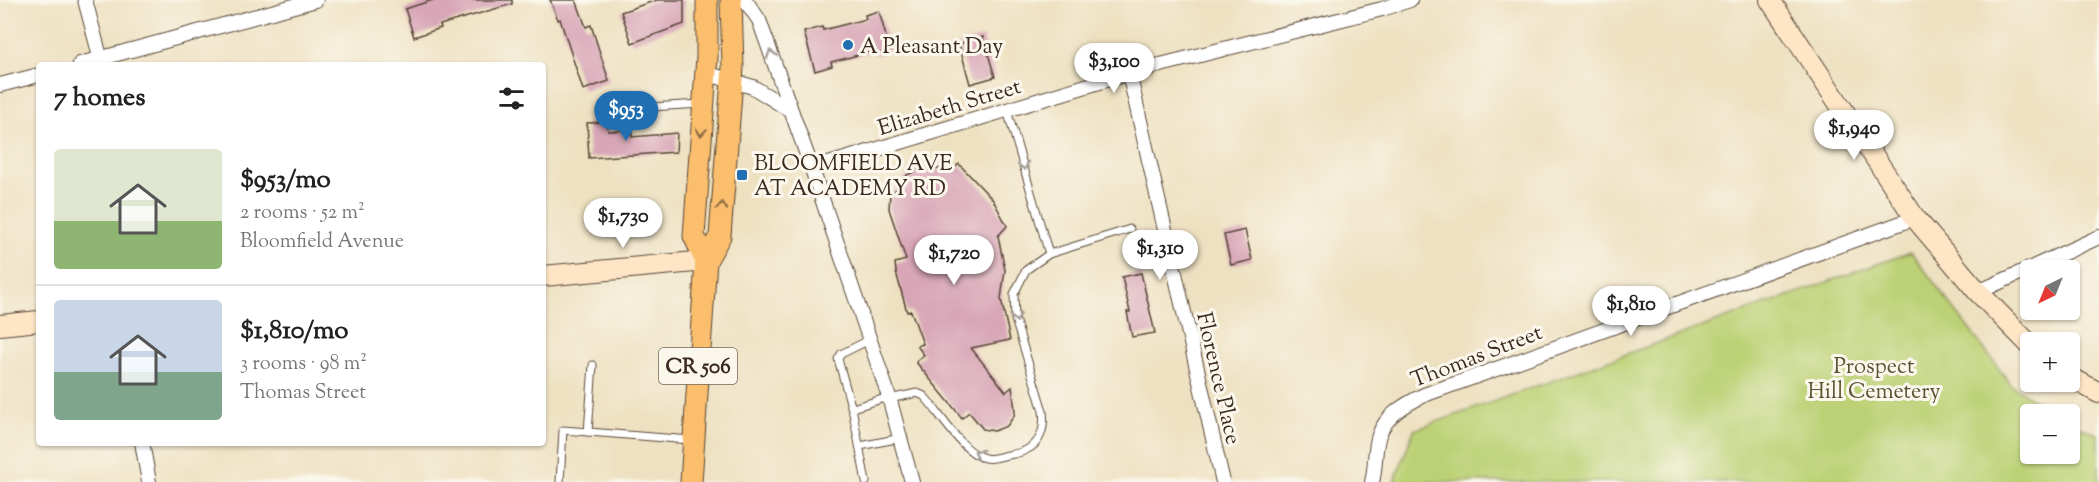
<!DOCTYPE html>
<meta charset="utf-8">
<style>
body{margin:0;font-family:"Sorts Mill Goudy",serif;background:#f6f6f6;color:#222;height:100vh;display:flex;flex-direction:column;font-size:22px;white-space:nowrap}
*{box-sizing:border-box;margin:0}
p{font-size:20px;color:#767676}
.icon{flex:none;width:33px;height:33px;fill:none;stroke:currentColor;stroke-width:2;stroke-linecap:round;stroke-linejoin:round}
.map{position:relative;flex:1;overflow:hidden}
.panel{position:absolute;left:36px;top:62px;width:510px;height:384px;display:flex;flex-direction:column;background:#fff;border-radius:6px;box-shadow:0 2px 4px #0004}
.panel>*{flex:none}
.needle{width:39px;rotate:223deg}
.controls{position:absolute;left:2020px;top:260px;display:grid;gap:12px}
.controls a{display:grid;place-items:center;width:60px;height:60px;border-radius:6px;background:#fff;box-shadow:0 2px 4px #0004;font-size:30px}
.price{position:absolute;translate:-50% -51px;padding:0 14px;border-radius:21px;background:#fff;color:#222;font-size:20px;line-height:39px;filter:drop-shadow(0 2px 3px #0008)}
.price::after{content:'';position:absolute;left:50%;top:36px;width:18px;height:14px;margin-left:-9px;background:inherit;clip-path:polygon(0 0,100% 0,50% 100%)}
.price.current{background:#1f6fb2;color:#fff}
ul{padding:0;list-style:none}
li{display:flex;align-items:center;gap:18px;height:150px;padding:0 18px}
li+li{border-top:2px solid #e0e0e0}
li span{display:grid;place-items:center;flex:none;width:168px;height:120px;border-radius:6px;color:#555}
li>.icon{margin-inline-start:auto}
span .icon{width:72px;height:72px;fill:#fffc;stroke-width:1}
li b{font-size:26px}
h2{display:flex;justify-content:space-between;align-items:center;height:72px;padding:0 18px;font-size:26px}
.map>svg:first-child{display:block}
.green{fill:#bcd175;stroke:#7c7e4a;stroke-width:1.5}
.building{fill:#d8a6b7}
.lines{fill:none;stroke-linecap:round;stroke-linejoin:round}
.lane-casing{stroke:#564536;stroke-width:9}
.street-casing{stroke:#564536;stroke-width:16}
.secondary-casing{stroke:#564536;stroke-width:22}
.primary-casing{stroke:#564536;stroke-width:23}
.lane{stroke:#fff;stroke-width:7}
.street{stroke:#fff;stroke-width:14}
.secondary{stroke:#fde5c5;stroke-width:20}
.primary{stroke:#fabe6d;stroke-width:21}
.oneway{stroke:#a79f9a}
.oneway2{stroke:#916d42}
.poi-dot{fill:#1f6fb2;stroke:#fbf7ec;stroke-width:2}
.labels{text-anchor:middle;stroke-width:6;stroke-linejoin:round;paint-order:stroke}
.shield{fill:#fbf7ec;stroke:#75685c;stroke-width:1.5}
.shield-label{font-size:21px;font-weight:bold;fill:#3b2a1e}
.poi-label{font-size:22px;fill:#3b2a1e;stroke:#fbf7ec;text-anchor:start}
.street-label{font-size:22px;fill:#3b2a1e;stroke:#fbf7ec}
.park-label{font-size:22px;fill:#5b5434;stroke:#fbf7ec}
</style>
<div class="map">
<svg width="2099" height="482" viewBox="0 0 2099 482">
<rect width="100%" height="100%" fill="#fbf7ec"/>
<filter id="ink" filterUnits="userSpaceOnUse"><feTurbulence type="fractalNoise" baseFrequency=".0167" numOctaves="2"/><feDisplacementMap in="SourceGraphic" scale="12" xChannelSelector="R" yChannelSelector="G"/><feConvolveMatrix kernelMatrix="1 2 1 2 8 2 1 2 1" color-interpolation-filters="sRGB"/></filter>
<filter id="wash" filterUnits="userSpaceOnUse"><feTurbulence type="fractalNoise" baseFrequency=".008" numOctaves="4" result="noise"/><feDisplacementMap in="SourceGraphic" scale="24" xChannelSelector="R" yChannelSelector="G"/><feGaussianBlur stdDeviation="1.35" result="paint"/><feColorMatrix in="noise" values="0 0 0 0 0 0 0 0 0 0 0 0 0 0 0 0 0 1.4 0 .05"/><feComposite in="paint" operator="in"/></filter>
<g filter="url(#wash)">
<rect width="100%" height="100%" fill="#eee1c1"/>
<polygon class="green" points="1911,252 2012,386 2056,414 2031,414 2031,453 2070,453 2070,423 2099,435 2099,482 1394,482 1414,430"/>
<g id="blocks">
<g class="building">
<polygon points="433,0 512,0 512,4 440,25 441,28 414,37 405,9"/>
<polygon points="550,0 576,0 586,27 591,25 609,81 583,90 560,19 558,20"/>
<polygon points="657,0 684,0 684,24 632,43 621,12"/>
<polygon points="879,11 890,51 876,55 874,51 831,62 832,66 815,71 804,32 822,27 823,30 866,19 865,15"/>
<polygon points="983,37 995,77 970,84 959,44"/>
<polygon points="607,122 608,131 632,130 632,137 677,133 676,152 589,158 587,123"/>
<polygon points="959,164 993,200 1007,226 998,236 1005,270 1001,299 1010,340 971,348 1006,392 1012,387 1015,410 1014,416 1007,426 994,431 983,429 969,412 962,418 916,362 924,355 917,346 923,344 911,311 907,312 896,272 895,263 906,260 889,209 890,192 893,193 907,175 918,170 940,169 942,167 949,172"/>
<polygon points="1245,230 1252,260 1231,265 1224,235"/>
<polygon points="1141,273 1155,333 1132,337 1127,312 1130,312 1122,277"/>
</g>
</g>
</g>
<g filter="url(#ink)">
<use href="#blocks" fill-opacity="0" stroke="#564536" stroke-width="1.5"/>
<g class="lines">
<g class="lane-casing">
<g id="lane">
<polyline points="616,109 701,104"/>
<polyline points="1007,110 1049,254"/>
<path d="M889,399l28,-6 7,3c16,17 39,58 61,62 7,2 16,-2 23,-3 6,-1 13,-2 18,-5 16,-7 19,-24 17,-39l-28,-92 -1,-25 12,-24 23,-16 81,-25"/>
<polyline points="852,408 889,397"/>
<polyline points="588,432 593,365"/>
<polyline points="860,446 901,438"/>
<polyline points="560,482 563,430 691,440"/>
<polyline points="866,482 853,413 838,359 841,354 869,340"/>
</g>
</g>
<g class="street-casing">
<g id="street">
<polyline points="85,0 102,64"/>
<polyline points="745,0 759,20 812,169 889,397 912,482"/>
<polyline points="80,64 316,0"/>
<polyline points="705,73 753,87 790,110"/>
<polyline points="1129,73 1223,482"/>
<polyline points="0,85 39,75"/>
<polyline points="812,169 1129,73 1382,9 1410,0"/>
<polyline points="1978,292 2099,237"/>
<polyline points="142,442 149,482"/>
<path d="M1372,482c4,-15 2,-32 7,-47 7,-20 27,-31 45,-40l491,-177"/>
</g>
</g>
<g class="secondary-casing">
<g id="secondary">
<polyline points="1770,0 1915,218 1978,292 2031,346"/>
<polyline points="543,276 706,261"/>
<polyline points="0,325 39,321"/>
<polyline points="2070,377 2099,393"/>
</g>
</g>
<g class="primary-casing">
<g id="primary">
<polyline points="706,261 694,236 707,57 707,0"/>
<polyline points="691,482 706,261 720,236 733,67 731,0"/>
</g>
</g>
<use href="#lane" class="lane"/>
<use href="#street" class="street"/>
<use href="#secondary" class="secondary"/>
<use href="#primary" class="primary"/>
</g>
<defs><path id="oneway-chevron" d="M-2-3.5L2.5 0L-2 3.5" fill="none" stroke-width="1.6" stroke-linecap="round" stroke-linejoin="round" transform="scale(1.5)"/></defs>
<g class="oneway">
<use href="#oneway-chevron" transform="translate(771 54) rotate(-109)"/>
<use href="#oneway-chevron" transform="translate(1024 166) rotate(74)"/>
<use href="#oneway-chevron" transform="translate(1016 318) rotate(81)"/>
<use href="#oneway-chevron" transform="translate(978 453) rotate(-149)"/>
</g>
<g class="oneway2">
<use href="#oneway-chevron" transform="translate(701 132) rotate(95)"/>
<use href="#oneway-chevron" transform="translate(722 206) rotate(-85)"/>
</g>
</g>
<g class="poi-dot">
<circle cx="848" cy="45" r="6"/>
<rect x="736" y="169" width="12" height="12" rx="3"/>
</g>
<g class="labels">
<rect class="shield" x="659" y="348" width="78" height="36" rx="4.5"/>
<g class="shield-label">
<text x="698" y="373">CR 506</text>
</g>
<g class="poi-label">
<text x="860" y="53">A Pleasant Day</text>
<text x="754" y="170">BLOOMFIELD AVE<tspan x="754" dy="25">AT ACADEMY RD</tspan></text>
</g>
<g class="street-label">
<text transform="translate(949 106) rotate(-17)" y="8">Elizabeth Street</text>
<text transform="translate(1476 355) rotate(-21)" y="8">Thomas Street</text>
<text transform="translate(1220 378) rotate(77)" y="8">Florence Place</text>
</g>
<g class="park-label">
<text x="1874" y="373">Prospect<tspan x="1874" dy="25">Hill Cemetery</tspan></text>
</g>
</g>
</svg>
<div class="controls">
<a><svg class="needle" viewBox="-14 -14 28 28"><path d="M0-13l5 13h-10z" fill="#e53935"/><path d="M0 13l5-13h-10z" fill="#767676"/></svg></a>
<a>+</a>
<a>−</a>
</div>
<b class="price" style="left:1114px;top:94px">$3,100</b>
<b class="price current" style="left:626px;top:142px">$953</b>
<b class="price" style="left:1854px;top:161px">$1,940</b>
<b class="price" style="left:623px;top:249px">$1,730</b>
<b class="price" style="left:1160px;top:281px">$1,310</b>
<b class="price" style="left:954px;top:286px">$1,720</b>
<b class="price" style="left:1631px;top:337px">$1,810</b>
<section class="panel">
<h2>7 homes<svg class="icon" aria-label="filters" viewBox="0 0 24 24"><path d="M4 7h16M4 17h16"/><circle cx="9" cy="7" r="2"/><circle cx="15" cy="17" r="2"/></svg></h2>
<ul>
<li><span style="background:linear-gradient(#dfe7d0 60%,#8fb573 0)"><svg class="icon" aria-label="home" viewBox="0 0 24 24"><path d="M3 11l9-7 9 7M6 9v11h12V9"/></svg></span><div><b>$953/mo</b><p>2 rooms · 52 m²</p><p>Bloomfield Avenue</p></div></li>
<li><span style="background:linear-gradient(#c9d6e8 60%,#7fa58c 0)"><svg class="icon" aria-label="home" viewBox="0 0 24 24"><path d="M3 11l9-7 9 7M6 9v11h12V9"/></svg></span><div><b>$1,810/mo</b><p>3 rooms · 98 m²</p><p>Thomas Street</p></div></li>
</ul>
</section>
</div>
